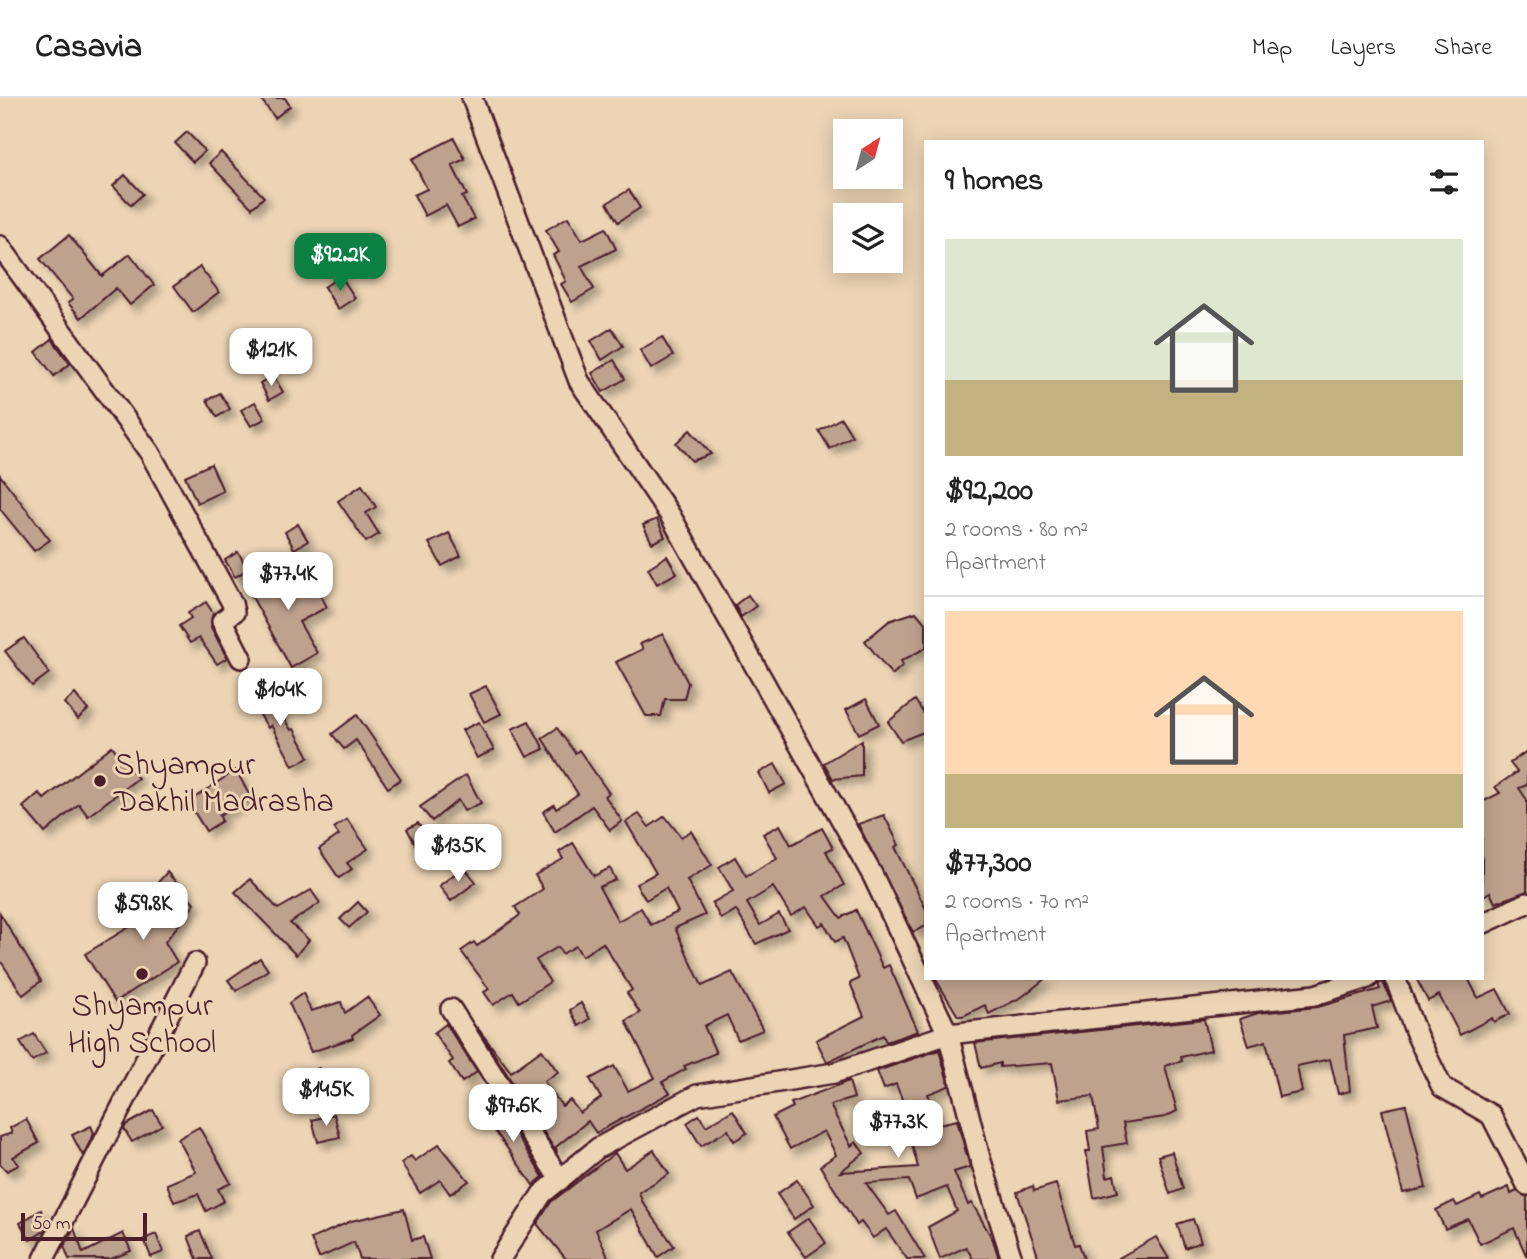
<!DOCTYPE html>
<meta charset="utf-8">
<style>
body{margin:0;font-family:"Indie Flower",sans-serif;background:#f6f6f6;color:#222;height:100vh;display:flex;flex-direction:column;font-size:26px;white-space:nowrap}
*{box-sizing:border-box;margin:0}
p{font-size:23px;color:#767676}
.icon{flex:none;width:38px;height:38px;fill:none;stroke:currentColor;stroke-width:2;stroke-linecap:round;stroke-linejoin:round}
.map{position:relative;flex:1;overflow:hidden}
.panel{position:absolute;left:924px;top:42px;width:560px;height:840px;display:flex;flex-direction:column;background:#fff;border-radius:0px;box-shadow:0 4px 18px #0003}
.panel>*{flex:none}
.needle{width:46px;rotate:36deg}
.controls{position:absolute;left:833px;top:21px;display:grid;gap:14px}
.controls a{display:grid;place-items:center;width:70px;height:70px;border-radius:0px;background:#fff;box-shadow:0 4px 18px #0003;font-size:35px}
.scale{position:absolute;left:21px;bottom:18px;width:126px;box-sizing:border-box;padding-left:7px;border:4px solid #4a1f2b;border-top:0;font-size:19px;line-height:24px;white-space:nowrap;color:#4a1f2b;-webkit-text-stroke:5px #ecd4b4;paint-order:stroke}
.price{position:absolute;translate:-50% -60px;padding:0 16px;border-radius:14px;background:#fff;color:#222;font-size:23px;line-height:46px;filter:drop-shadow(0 2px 4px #0008)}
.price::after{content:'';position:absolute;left:50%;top:42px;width:21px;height:16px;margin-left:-10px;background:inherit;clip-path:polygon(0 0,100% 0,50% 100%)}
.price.on{background:#0b8043;color:#fff}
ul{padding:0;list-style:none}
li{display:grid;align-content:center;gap:14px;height:371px;padding:0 21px}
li+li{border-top:2px solid #e0e0e0}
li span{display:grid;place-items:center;height:217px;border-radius:0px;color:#555}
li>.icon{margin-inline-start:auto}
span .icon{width:126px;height:126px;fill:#fffc;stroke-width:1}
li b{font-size:30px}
h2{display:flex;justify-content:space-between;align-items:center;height:84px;padding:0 21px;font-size:30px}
header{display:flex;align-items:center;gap:42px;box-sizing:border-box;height:98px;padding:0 35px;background:#fff;border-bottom:2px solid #e0e0e0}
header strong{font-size:33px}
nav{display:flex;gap:38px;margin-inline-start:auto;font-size:24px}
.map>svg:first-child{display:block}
.building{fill:#bfa28e;stroke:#4a1f2b;stroke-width:2;filter:url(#shadow)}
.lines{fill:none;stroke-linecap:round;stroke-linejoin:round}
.street-casing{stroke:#4a1f2b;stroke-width:24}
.street{stroke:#ecd4b4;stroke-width:19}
.poi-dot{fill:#4a1f2b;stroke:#ecd4b4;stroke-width:2.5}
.labels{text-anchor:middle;stroke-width:6;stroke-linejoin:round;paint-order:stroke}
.poi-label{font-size:32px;fill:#4a1f2b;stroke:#ecd4b4;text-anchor:start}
</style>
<header>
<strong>Casavia</strong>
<nav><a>Map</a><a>Layers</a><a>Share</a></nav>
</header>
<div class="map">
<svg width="1527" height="1161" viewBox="0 0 1527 1161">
<defs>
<filter id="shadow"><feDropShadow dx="6" dy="6" stdDeviation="3.5" flood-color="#0004"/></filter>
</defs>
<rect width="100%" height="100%" fill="#ecd4b4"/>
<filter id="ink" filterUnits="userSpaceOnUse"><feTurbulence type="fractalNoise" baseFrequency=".0143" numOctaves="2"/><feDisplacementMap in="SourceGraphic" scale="14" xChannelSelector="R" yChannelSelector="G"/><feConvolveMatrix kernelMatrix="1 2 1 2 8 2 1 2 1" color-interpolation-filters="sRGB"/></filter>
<g filter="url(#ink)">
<g class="building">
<polygon points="260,0 285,0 290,8 275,20"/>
<polygon points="187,34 205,53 193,64 175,45"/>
<polygon points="454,40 465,61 452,67 467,97 462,99 474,121 458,129 446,107 425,118 414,97 427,91 412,61"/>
<polygon points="221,54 264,99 252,110 209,65"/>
<polygon points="125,77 143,96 131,107 113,88"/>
<polygon points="629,92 640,110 618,124 607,105"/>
<polygon points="568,119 582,142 606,130 616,151 581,168 594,191 572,204 561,186 566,183 553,157 559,154 546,132"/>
<polygon points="69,137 102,178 130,156 154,187 130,207 116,190 81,220 68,205 73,201 40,161"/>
<polygon points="200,169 219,194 193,214 174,188"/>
<polygon points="341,178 355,200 338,211 324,189"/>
<polygon points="612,230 623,248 602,262 591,243"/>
<polygon points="662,239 673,258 651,271 640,252"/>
<polygon points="52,241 70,266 54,278 36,254"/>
<polygon points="614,262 625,281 603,294 592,275"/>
<polygon points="273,277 283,294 269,302 260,285"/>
<polygon points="220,295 230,311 217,319 207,302"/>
<polygon points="255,304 265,321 251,328 241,312"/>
<polygon points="841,320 852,338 830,351 819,333"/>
<polygon points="690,332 711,356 692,363 676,345"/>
<polygon points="211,366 223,393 197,405 185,378"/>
<polygon points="0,377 50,442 34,453 0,411"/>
<polygon points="362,387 376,409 366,415 379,436 366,444 338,403"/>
<polygon points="657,421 665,439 652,445 643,427"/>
<polygon points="298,426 308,443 294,451 285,434"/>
<polygon points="449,435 461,458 442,468 429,445"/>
<polygon points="238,454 248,471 235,479 225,462"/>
<polygon points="667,458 677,475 657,486 648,470"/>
<polygon points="307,473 327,509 299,524 317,555 291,570 246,488 273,474 282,487"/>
<polygon points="748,497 756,508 741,519 735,507"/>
<polygon points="206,504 213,515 211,529 227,560 217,566 199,540 190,545 179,528 191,520 188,515"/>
<polygon points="916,514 926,526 926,550 901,563 903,567 892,577 865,543 889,523"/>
<polygon points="663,536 688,585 684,601 665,601 661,618 646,618 616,564 643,551 640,546"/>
<polygon points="24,540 49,575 32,588 5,553"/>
<polygon points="486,588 501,616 484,624 469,596"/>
<polygon points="267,593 291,632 294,631 309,659 293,668 271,627 268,630 251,602"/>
<polygon points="75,596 88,612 78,621 64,605"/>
<polygon points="866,601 879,626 859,636 846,612"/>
<polygon points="915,602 926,619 926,633 901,643 888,624"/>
<polygon points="357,617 401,681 388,690 356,642 344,651 332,636"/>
<polygon points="529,623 544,651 527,659 512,631"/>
<polygon points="479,624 494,652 477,660 462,632"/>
<polygon points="557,630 575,655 579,652 609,695 605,698 622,723 610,732 592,708 555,734 543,714 554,707 556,711 578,696 542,640"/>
<polygon points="862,642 862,678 833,681 824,665"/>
<polygon points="112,648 138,680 88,718 79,706 45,735 23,709 39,695 44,701"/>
<polygon points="1527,653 1527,687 1519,690 1527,702 1527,793 1495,805 1490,794 1482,799 1482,704 1500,695 1495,689 1517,674 1510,665"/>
<polygon points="775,666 786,686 769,695 759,675"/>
<polygon points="236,672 251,700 219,717 222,723 206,733 188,704"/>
<polygon points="466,677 481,705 464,713 458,702 432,723 420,709"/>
<polygon points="639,716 649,729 665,718 681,739 691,733 712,767 687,782 705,817 675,830 702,888 732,874 763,932 738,942 727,917 704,928 716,955 684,968 686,971 662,984 670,995 596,1035 588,1023 556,1049 557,1055 477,929 511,974 542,952 558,974 544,983 562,1008 570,1002 580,1015 601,1000 590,981 614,968 628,993 655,980 626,923 640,915 627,895 632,892 603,845 582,858 576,848 562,856 558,849 536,862 550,884 519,904 513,894 493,907 484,894 489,891 461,853 474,844 477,848 520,817 515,809 543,791 535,777 563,761 559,754 573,745 594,778 610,770 616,782 599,789 618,823 641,810 651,827 678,814 666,790 646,802 636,786 656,775 626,724"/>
<polygon points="884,717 899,747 895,749 926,811 926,828 913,834 858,726"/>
<polygon points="347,721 368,751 347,765 352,771 339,780 319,751 339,737 334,730"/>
<polygon points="418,725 428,740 416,747 407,731"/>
<polygon points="780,727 791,747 822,730 833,750 826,753 844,787 825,798 841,820 856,812 883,870 889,867 918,933 886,944 883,937 827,964 816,942 864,918 850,885 859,881 843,840 835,844 824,825 819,828 806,809 791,818 773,789 747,805 760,827 779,816 788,831 756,846 736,812 721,821 712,805 733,793 719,769 735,759 746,778 777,760 763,736"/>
<polygon points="464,769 476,784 451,803 439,788"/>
<polygon points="167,774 195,806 165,844 177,864 115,904 85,856 152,815 142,803"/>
<polygon points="250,781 278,811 311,792 320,805 290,825 309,842 296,857 235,794"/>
<polygon points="358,804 367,814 349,830 340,821"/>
<polygon points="0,815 41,883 23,897 0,862"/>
<polygon points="260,860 268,872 236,893 228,882"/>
<polygon points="935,880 1046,880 1022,899 989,916 985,907 963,918 958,918"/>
<polygon points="1416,880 1468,880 1478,900 1497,891 1510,916 1494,924 1492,920 1460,937 1439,897 1428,903"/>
<polygon points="1383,884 1391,903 1372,909 1377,930 1344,937 1350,993 1338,996 1330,961 1297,968 1302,994 1279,999 1266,943 1249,948 1240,921 1258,915 1318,909 1380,891 1378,886"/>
<polygon points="303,895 311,913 341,904 345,915 367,899 380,917 352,937 353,940 311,954 289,905"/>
<polygon points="581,905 590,921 579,928 570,912"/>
<polygon points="1204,921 1211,952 1181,959 1182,963 1165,968 1177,1013 1165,1019 1123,1025 1127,1045 1103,1049 1107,1079 1114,1077 1118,1094 1094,1100 1086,1053 1090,1053 1087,1033 1099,1031 1093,998 1059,1002 1052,965 1000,969 1000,965 981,970 975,945"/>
<polygon points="446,926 477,974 462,984 449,965 453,962 434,935"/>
<polygon points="34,936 46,955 32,963 20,944"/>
<polygon points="939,952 949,988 928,996 939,1026 957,1022 970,1069 954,1074 968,1107 972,1105 993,1142 999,1161 973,1161 966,1149 940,1161 928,1129 957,1113 947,1089 916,1101 909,1082 866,1085 889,1117 896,1113 925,1161 907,1161 886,1131 873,1140 861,1124 857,1127 820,1068 836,1057 824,1033 790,1051 773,1019 793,1009 791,1005 849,983 854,1000 830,1007 851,1048 856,1044 864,1055 840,1074 918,1069 907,1029 912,1027 896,986 884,991 877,973"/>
<polygon points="319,970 327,992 305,1000 297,978"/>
<polygon points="498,1007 543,1079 533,1087 484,1017"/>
<polygon points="1406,1007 1426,1090 1403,1095 1382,1012"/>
<polygon points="153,1012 162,1027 132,1044 124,1031 126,1027"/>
<polygon points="733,1012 747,1035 734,1043 728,1032 701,1048 687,1025 699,1017 706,1028"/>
<polygon points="334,1016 340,1039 318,1044 312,1022"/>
<polygon points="26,1021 39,1045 13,1059 19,1067 7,1073 0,1066 0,1039 12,1035 10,1030"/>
<polygon points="91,1028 94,1035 83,1058 72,1037"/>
<polygon points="199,1029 231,1085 218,1091 224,1103 206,1113 198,1096 174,1104 167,1086 196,1074 178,1041"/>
<polygon points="439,1046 469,1083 450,1096 440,1082 420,1095 401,1065 411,1058 415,1063"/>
<polygon points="654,1052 669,1076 639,1094 642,1103 674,1148 658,1159 631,1111 596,1132 609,1161 566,1161 537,1126 551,1104 615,1055 625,1071"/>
<polygon points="1172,1054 1183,1091 1170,1096 1158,1058"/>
<polygon points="797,1082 814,1107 794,1121 777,1096"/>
<polygon points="1056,1086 1075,1147 1079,1146 1084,1161 1039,1161 1017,1094 1033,1088 1034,1093"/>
<polygon points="1509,1089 1511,1096 1517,1093 1527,1099 1527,1159 1514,1130 1480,1146 1468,1121 1445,1131 1436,1112 1454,1103 1457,1108 1480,1097 1482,1101"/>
<polygon points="404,1111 412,1142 423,1139 430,1161 360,1161 354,1144 319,1160 311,1141 351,1123"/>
<polygon points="41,1112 49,1125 44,1133 30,1142 20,1125"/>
<polygon points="809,1120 826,1145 806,1159 788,1134"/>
<polygon points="1193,1121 1201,1144 1185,1150 1177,1126"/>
<polygon points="74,1130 83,1155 123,1135 131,1153 111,1161 69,1161 64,1148"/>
<polygon points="200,1133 204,1142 212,1161 197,1161 188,1138"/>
<polygon points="156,1136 163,1154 151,1159 144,1141"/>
<polygon points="1156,1139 1169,1161 1117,1161"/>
</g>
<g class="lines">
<g class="street-casing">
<g id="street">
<polyline points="472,0 579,283 670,417 873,778 948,936 980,1060 1012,1161"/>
<polyline points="0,148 150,355 232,505 234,514 222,523 241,560"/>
<polyline points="1482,826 1527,805"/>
<polyline points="1395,880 1417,938 1442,989 1491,1017 1527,1087"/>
<polyline points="451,911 560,1082"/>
<polyline points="44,1161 195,865"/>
<polyline points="500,1161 542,1096 598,1050 697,997 834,975 948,936 1315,897 1368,880"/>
</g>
</g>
<use href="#street" class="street"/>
</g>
</g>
<g class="poi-dot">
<circle cx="100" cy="683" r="7"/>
<circle cx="142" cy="876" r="7"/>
</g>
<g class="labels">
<g class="poi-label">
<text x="114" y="676">Shyampur<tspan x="114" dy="37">Dakhil Madrasha</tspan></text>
<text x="142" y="917" text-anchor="middle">Shyampur<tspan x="142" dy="37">High School</tspan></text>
</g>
</g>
</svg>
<div class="controls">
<a><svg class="needle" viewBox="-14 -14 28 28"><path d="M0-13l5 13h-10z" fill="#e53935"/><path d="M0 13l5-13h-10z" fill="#767676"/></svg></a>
<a><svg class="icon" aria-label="layers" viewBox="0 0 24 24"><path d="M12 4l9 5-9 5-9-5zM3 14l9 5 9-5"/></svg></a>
</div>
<div class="scale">50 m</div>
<b class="price on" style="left:340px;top:195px">$92.2K</b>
<b class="price" style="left:271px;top:290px">$121K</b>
<b class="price" style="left:288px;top:514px">$77.4K</b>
<b class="price" style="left:280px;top:630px">$104K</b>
<b class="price" style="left:458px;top:786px">$135K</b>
<b class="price" style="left:143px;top:844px">$59.8K</b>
<b class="price" style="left:326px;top:1030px">$145K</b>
<b class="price" style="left:513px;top:1046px">$97.6K</b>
<b class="price" style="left:898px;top:1062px">$77.3K</b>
<section class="panel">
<h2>9 homes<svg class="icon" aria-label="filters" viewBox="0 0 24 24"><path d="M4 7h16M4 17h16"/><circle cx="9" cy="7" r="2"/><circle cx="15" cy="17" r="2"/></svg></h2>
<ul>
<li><span style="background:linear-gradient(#dfe7d0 65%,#c2b280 0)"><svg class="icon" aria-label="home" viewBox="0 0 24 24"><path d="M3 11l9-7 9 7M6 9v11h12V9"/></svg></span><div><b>$92,200</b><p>2 rooms · 80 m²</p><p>Apartment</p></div></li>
<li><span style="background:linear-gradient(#ffd9b3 75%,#c2b280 0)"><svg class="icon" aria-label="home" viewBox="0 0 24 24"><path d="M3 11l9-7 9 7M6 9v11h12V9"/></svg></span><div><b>$77,300</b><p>2 rooms · 70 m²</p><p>Apartment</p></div></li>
</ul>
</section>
</div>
